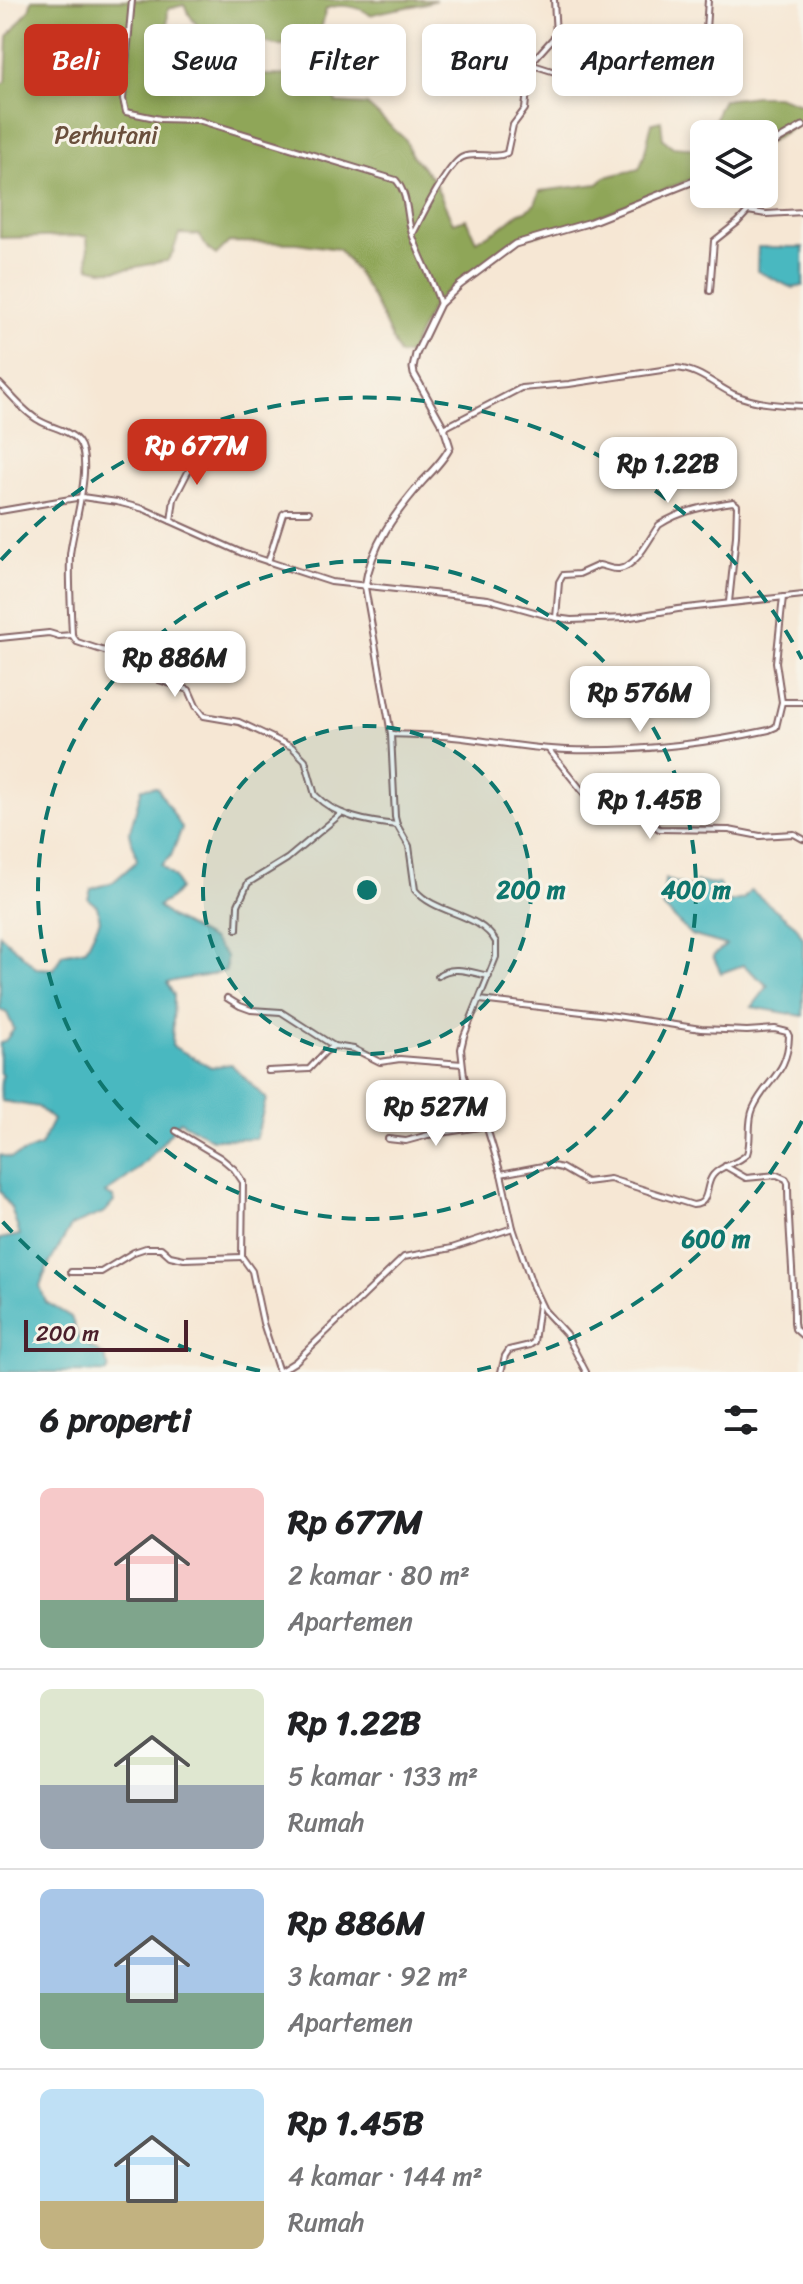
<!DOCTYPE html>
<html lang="id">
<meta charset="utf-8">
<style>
body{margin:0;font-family:Sriracha,sans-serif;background:#f6f6f6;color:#202124;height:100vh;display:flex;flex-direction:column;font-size:30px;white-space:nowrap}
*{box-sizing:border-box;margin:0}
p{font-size:26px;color:#757577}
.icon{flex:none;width:44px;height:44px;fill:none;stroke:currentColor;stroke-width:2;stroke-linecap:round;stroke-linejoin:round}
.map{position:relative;height:1372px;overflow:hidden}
.drawer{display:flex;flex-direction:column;background:#fff;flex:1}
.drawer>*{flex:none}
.hud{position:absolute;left:24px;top:24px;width:756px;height:72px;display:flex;gap:16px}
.tools{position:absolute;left:690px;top:120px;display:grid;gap:16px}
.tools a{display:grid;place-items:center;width:88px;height:88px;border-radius:12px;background:#fff;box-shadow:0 4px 12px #0003;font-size:40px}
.scale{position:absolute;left:24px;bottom:20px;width:164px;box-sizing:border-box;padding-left:8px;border:4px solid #4a1f2b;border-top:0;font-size:22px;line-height:28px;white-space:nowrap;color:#4a1f2b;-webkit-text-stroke:6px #f7f3e8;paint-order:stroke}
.price{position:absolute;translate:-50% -68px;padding:0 18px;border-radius:16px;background:#fff;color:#222;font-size:26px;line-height:52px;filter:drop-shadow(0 2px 4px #0008)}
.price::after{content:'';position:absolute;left:50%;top:48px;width:24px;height:18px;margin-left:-12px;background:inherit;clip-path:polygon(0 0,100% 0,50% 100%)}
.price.on{background:#c8321e;color:#fff}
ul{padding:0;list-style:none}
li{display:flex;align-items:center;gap:24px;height:200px;padding:0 40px}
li+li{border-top:2px solid #e0e0e0}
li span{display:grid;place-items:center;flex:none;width:224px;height:160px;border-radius:12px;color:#555}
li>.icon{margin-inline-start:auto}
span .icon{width:96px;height:96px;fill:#fffc;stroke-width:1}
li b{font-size:34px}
h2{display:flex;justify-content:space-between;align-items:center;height:96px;padding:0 40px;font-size:34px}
.chip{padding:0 28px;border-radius:12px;background:#fff;box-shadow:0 4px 12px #0003;font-size:28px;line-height:72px}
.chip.on{background:#c8321e;color:#fff}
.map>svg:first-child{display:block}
.forest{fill:#8fa658;stroke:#6c6242;stroke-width:2}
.water{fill:#48b8c0;stroke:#496c76;stroke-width:2}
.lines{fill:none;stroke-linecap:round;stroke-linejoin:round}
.minor-casing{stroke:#866566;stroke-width:8}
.tertiary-casing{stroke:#866566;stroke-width:9}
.minor{stroke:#fff;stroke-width:4}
.tertiary{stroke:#fff;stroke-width:5}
.ring{fill:none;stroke:#0f766e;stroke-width:4;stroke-dasharray:14 10}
.labels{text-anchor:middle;stroke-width:6;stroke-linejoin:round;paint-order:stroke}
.park-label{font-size:24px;fill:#6a4f3c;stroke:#f7f3e8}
.centre{fill:#0f766e;stroke:#f7f3e8;stroke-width:4}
.ring-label{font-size:24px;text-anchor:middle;font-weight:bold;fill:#0f766e;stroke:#f7f3e8;stroke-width:6;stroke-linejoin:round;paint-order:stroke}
</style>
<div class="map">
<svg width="803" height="1372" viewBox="0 0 803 1372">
<rect width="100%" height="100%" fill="#f7f3e8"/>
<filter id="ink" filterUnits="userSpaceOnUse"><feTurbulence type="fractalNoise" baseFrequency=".0125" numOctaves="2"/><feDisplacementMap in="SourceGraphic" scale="16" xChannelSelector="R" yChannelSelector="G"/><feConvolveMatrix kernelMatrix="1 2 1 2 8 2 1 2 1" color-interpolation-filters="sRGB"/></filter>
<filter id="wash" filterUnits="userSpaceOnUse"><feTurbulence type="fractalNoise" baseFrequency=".006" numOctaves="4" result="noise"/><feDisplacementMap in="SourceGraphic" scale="32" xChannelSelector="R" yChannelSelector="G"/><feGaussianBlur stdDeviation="1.8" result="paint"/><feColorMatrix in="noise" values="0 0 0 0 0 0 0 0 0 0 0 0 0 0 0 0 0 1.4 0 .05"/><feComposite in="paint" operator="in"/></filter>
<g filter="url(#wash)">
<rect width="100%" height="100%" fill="#f6e7d4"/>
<g class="forest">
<path d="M32,0h404c-22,8 -44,8 -66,15 -10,-9 -31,-12 -44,-6l-6,25c-6,1 -13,1 -19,3 -6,2 -12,7 -18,8 -10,2 -21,-5 -31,-7 -36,-5 -48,7 -68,-33l-16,4c-1,11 0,40 5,49 14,21 132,17 159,17l4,28 31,2 39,35 5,14 22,25 20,44 13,-4 10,22 23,-12 20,-16 7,-2 9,-7 5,-13 58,-7 7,-7 34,-8c7,-14 8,-30 13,-46l9,-2 2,18 10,8 29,2 2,-2v27l-117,47 -67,18 -78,56 -11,13 -22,46 -10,1c-17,-39 -32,-75 -61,-106l-41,-6 -68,-1 -13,13 -8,-6 -9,-14 -20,-1 -6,18 -6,9c-25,3 -53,15 -78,6l-2,-31 -87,2v-154l6,-2 2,-46 21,-26z"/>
<polygon points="756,96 777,96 803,105 803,121 764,145 764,134 712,134 718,109 723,100"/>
</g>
<g class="water">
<polygon points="758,247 803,247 803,286 792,288 757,271"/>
<path d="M157,787l25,41 -11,28 -10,9 14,13 4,11 -8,9 -13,8 12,11 42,23 14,16v14c-19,9 -40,6 -59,13l7,12 -2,51 39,21 20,-3 35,35 -10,39 -44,1 -32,-18c-26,32 -39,50 -75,72l8,4 1,5 -9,10 -34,14c-11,21 -25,39 -31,61l6,15 25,15 8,22 25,17 5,12 -2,4h-107v-133l20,-4 -9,-27 -11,-17v-36l11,3 29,-12 13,-26 -15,-13 -36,-6c-2,-6 -2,-20 1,-26l-3,-2v-30l5,-2 9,-12 -7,-16 -7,-3v-76l36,34 18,1 8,-15 24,-5 14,-29 -3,-14 -9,-7 3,-10 22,-7 24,-21 -2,-11 -6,-16 13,-46z"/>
<polygon points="665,879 695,889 696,882 719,884 725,903 743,899 751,890 796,926 803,938 803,1016 752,1007 768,986 743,965 721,973 713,956 726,945 691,935 663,907"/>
</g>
</g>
<g filter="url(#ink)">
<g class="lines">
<g class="minor-casing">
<g id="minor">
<path d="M132,0l-9,99 3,13 34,7 38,1 198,60c13,15 10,36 16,54 8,24 21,45 28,70"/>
<polyline points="530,64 555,72 577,74 640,64 655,67 699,50 705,44 708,0"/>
<polyline points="740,194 748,211 766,214 803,212"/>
<path d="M414,232c8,-16 34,-69 49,-75 14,-6 31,3 44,-4l6,-28 12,-16 5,-45 26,-29 -2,-35"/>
<polyline points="710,291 714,241 738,222 748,211"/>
<path d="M0,384c13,13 25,29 40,37 12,7 29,9 38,20 17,21 -6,89 -8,114 -1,26 1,54 2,80l5,7 67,22 15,16 30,10 7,16 8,10 35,6 53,25 13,13 10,35c21,22 53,27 82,30"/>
<path d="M444,428l77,-40 48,-4 106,-16c23,1 38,16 58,26 23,10 46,11 70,12"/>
<polyline points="0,511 82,497 117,502 144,509 242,553 331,582 488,599 556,618 571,620 625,618 678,609 803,595"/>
<polyline points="171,521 174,499 189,470 190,446"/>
<polyline points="268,562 283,514 286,512 309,512"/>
<path d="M365,587l26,147 4,83 2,8 12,21 6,44c21,25 64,22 81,52v15l-32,79 -3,13 3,27 5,14 14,25 18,59 12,54 20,59 11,23 22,24 20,38"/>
<path d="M556,618l3,-36 4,-7 16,-1 20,-9c7,1 13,5 20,4 18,-3 30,-30 40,-44 23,-15 47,-19 74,-23l4,3 -1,31 -7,66"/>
<polyline points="0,638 49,633 59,636 72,635"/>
<polyline points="782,702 803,702"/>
<path d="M391,734c21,1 41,1 62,3 38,4 76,12 115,13 67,2 136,-6 201,-20l7,-3 6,-25 -6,-40 7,-65"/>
<polyline points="549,750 592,803 627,805 659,829 729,830 760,836 794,834 803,839"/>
<polyline points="237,929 238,905 248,883 287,859 342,813"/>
<path d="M438,976c13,-12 35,-3 51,0"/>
<polyline points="227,998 240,1006 251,1010 281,1012 334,1046 354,1049 380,1062 400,1059 462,1064"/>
<path d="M480,1000l136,16 85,13 46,2 28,-2 12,3 2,4c-1,39 -23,43 -36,73 -6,14 -1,31 -6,45 -10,11 -25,10 -34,21 -9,11 -2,29 -20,30l-83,-26 -24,3 -24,-14 -14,-3 -47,9"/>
<polyline points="268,1071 309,1069 325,1052 334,1046"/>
<polyline points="176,1131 221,1158 234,1169 243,1182 242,1257 252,1271 263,1323 279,1372"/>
<polyline points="388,1139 406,1141 428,1135 486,1126"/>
<path d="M725,1166l21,12 31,-3 9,4 2,4c0,47 6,92 6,139l1,7 8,7"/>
<polyline points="71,1272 101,1272 134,1252 146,1248 161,1248 170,1256 184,1259 242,1257"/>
<polyline points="279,1372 295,1362 404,1257 452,1248 513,1228"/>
<polyline points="501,1372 505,1356 509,1350 530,1345 534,1342 539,1304"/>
</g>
</g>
<g class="tertiary-casing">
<g id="tertiary">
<polyline points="764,148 803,126"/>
<path d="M365,587c6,-42 30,-74 57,-105 10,-11 22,-22 28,-35l-6,-19 -30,-54 -1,-6 3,-14 24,-50 20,-19 55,-41 73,-21 116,-46"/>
</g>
</g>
<use href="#minor" class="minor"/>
<use href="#tertiary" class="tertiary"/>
</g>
</g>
<circle cx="367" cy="890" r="164" fill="#0f766e" fill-opacity=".12"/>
<g class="ring">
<circle cx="367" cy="890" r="164"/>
<circle cx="367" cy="890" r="329"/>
<path d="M802 1121A493 493 0 0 1 474 1371M260 1371A493 493 0 0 1 1 1220M1 560A493 493 0 0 1 802 659"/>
</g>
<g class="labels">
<g class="park-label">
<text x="106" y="143">Perhutani</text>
</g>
</g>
<circle cx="367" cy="890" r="12" class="centre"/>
<g class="ring-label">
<text x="531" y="898">200 m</text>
<text x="696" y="898">400 m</text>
<text x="716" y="1247">600 m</text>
</g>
</svg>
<div class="tools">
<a><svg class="icon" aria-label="layers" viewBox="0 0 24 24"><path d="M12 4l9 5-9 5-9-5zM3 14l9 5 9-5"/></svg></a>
</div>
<div class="scale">200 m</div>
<b class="price on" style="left:197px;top:487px">Rp 677M</b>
<b class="price" style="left:668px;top:505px">Rp 1.22B</b>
<b class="price" style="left:175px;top:699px">Rp 886M</b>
<b class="price" style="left:640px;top:734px">Rp 576M</b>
<b class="price" style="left:650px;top:841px">Rp 1.45B</b>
<b class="price" style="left:436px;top:1148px">Rp 527M</b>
<div class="hud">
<a class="chip on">Beli</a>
<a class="chip">Sewa</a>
<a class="chip">Filter</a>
<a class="chip">Baru</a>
<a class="chip">Apartemen</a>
</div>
</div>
<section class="drawer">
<h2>6 properti<svg class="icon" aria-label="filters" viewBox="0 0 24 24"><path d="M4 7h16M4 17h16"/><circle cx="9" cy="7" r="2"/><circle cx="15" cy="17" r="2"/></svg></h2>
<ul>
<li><span style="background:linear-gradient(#f6c9c9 70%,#7fa58c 0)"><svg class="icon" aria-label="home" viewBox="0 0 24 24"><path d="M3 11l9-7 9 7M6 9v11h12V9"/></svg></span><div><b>Rp 677M</b><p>2 kamar · 80 m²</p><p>Apartemen</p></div></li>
<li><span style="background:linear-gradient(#dfe7d0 60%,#9aa5b1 0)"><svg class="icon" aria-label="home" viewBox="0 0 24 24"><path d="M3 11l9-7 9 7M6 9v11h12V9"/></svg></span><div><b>Rp 1.22B</b><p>5 kamar · 133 m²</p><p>Rumah</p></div></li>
<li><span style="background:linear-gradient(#a9c7e8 65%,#7fa58c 0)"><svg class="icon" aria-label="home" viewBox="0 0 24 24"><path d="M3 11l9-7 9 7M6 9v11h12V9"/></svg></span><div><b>Rp 886M</b><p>3 kamar · 92 m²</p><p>Apartemen</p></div></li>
<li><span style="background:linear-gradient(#bfe0f5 70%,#c2b280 0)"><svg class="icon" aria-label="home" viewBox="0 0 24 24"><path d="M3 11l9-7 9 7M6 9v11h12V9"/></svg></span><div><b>Rp 1.45B</b><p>4 kamar · 144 m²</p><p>Rumah</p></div></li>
</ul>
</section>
